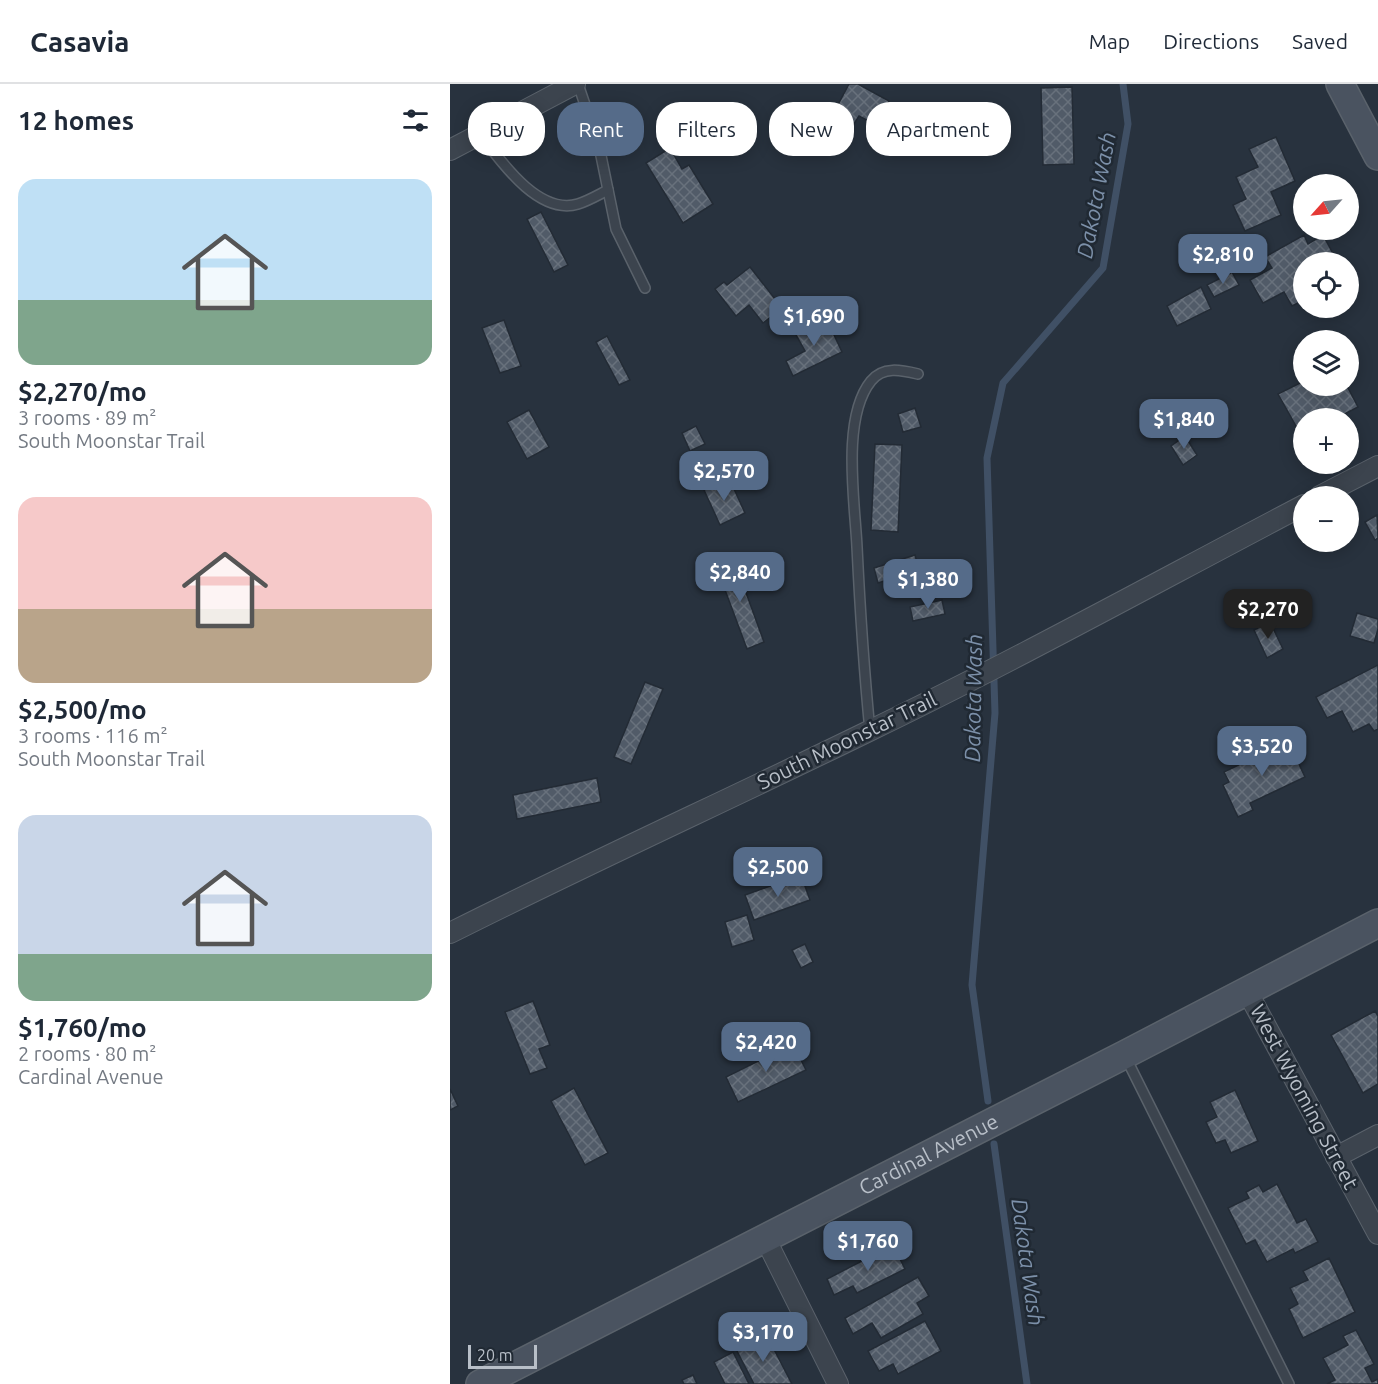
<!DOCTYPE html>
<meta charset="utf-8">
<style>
body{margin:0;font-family:Ubuntu,sans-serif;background:#f2f2f3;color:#1f2937;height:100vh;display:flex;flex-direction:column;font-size:22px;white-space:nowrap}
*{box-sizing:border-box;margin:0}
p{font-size:20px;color:#747a83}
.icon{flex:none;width:33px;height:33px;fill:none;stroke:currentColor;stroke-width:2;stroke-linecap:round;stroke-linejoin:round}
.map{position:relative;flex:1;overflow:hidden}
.side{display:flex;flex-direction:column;background:#fff;width:450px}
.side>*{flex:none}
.guide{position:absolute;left:18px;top:18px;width:570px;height:54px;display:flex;gap:12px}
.needle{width:39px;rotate:243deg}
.buttons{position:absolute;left:843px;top:90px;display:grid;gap:12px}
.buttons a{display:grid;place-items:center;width:66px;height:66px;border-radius:50%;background:#fff;box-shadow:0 3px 15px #0003;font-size:30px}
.scale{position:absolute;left:18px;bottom:15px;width:69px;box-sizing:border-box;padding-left:6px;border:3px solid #b8bfc8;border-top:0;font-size:16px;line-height:21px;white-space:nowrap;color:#b8bfc8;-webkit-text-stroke:4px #202933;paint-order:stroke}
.price{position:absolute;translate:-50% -51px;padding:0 14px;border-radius:12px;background:#556b89;color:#fff;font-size:20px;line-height:39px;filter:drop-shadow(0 2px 3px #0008)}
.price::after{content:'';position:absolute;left:50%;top:36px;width:18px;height:14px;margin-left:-9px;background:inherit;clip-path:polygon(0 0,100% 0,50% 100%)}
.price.current{background:#222;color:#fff}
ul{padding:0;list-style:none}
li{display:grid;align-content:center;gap:12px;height:318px;padding:0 18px}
li span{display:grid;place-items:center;height:186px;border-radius:18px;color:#555}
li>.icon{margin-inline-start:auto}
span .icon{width:108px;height:108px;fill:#fffc;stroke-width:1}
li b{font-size:26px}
h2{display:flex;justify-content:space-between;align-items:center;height:72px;padding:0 18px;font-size:26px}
.tag{padding:0 21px;border-radius:24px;background:#fff;box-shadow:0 3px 15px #0003;font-size:21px;line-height:54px}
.tag.current{background:#556b89;color:#fff}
header{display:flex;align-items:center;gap:36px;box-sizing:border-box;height:84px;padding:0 30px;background:#fff;border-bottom:2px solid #e0e1e3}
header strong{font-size:28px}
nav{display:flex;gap:33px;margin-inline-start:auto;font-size:21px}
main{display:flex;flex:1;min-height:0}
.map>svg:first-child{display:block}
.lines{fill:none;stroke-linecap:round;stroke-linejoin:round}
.stream{stroke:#405065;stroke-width:7}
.building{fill:url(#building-cross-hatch);stroke:#232b35;stroke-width:1.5}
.lane-casing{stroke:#5a626b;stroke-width:12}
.street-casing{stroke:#5a626b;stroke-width:22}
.secondary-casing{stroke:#5a626b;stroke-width:30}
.lane{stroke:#3c444e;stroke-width:9}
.street{stroke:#3c444e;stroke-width:20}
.secondary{stroke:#4a5360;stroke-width:27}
.labels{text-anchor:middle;stroke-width:5;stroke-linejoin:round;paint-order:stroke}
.street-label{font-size:21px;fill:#b8bfc8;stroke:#202933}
.water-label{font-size:22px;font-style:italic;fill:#7c90a9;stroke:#202933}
</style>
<header>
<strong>Casavia</strong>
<nav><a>Map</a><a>Directions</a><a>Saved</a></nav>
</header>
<main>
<section class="side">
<h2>12 homes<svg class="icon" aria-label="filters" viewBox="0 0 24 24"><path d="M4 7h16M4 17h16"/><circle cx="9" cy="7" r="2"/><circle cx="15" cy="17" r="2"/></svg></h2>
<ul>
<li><span style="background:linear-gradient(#bfe0f5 65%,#7fa58c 0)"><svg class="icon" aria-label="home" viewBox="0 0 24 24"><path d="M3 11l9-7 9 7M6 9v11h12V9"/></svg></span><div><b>$2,270/mo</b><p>3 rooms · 89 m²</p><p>South Moonstar Trail</p></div></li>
<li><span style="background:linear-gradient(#f6c9c9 60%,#b9a48a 0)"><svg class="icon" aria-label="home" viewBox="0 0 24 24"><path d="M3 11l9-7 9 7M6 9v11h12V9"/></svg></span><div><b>$2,500/mo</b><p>3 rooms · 116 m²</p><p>South Moonstar Trail</p></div></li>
<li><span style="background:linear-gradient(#c9d6e8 75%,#7fa58c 0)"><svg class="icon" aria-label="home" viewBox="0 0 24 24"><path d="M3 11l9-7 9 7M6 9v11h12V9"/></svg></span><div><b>$1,760/mo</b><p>2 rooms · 80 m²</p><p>Cardinal Avenue</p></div></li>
</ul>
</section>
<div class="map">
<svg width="928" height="1300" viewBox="0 0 928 1300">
<defs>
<pattern id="building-cross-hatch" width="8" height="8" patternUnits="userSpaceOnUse" patternTransform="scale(1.5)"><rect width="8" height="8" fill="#515b68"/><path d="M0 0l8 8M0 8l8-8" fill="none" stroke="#68717c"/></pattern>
</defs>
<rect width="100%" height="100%" fill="#28323e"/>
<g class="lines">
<g class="stream">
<polyline points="538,1017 522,901 545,629 537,374 553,299 653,184 678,40 673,0"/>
<polyline points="544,1060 577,1300"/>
</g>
</g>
<g class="building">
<polygon points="399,0 408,0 439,17 426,41 409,32 402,43 382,32"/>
<polygon points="622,3 624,80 593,81 591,4"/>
<polygon points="826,53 845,97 821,108 831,131 795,147 783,121 796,115 786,93 808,83 799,65"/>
<polygon points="220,64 232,85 239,81 263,120 233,139 196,79"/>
<polygon points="91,128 118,181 104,188 77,135"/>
<polygon points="854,151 858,160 873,151 887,177 854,178 854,216 842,222 834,208 813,219 800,196 822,184 815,173"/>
<polygon points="300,183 332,224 313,239 299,221 286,232 265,205 274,198 277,201"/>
<polygon points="782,188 789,201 764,213 757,201"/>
<polygon points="751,203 761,225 727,242 717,222"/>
<polygon points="376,234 392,268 343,292 336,277 355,267 345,249"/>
<polygon points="54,236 71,282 50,289 32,244"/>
<polygon points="157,252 180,296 169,301 146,258"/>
<polygon points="854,297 854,302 897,302 908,323 887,334 854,334 854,352 851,351 828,310"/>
<polygon points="465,324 471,343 453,348 448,330"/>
<polygon points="79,326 99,363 77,375 57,338"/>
<polygon points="246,342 255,360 240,367 232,349"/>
<polygon points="735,352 747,371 733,381 721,362"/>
<polygon points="425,360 452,361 448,448 421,446"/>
<polygon points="279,394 295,429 270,441 254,406"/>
<polygon points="927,431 928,454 925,456 915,438"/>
<polygon points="465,471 469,486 428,499 424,484"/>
<polygon points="283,473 314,558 297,565 265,479"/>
<polygon points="492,516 495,530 463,537 460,523"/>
<polygon points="907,529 928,535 928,545 924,559 900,552"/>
<polygon points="820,538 833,565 817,574 804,546"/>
<polygon points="928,581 928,645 924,647 919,640 903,648 892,627 877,634 866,613"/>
<polygon points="195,598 213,605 181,680 164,673"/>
<polygon points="838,657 855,693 800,719 803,726 788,733 773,701 779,698 774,688"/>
<polygon points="147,694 151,718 67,735 63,711"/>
<polygon points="351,791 360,816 304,836 295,811"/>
<polygon points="297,831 304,856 282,863 275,838"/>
<polygon points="355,860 363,878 351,884 342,866"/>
<polygon points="83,917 100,961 89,965 97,984 80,990 55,928"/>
<polygon points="925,927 928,932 928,1000 913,1009 881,951"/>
<polygon points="343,960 356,986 288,1018 276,993"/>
<polygon points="124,1004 158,1069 135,1081 101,1017"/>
<polygon points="0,1005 8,1022 0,1026"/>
<polygon points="785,1006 808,1057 781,1069 775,1056 766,1059 756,1038 767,1033 760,1018"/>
<polygon points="827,1100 847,1139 856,1135 868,1158 845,1169 843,1165 817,1178 805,1156 796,1160 778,1124 799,1114 796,1108 809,1101 813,1108"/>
<polygon points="443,1161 455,1185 407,1209 403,1202 384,1211 377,1195"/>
<polygon points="879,1174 905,1228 853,1254 839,1225 848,1220 840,1204 858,1196 853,1187"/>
<polygon points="468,1193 479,1212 467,1219 473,1230 431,1254 422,1239 403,1250 395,1234"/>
<polygon points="475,1237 491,1267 448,1290 443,1280 429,1287 418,1267"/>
<polygon points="906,1246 924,1280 915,1284 922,1298 928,1295 928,1300 877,1300 885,1296 873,1274 898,1261 893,1252"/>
<polygon points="316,1250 342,1300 304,1300 286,1265"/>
<polygon points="283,1268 299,1300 275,1300 264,1278"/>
<polygon points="243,1291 247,1300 234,1300 232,1296"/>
</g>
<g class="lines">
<g class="lane-casing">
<g id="lane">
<polyline points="128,0 149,62 166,145 195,204"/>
<path d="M30,50c20,26 58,82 98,70 10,-3 20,-9 30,-14"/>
<path d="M420,647c-6,-61 -10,-122 -13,-184 -2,-44 -16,-129 14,-166 12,-15 30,-11 47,-7"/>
<polyline points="675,972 839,1300"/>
</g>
</g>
<g class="street-casing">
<g id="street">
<polyline points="0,66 125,0"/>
<polyline points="870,412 928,382"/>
<path d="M0,849c139,-70 280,-134 419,-202 147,-71 290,-150 435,-226"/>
<polyline points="797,907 928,1150"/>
<polyline points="886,1073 928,1051"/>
<polyline points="315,1154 388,1300"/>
</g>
</g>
<g class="secondary-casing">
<g id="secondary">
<polyline points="890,0 928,72"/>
<path id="s1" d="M30,1300l644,-329 254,-132"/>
</g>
</g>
<use href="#lane" class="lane"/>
<use href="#street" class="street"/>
<use href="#secondary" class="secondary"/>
</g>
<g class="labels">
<g class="street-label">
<text transform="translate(397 657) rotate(-26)" y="7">South Moonstar Trail</text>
<text transform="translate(854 1013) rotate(62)" y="7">West Wyoming Street</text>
<text dy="7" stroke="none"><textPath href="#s1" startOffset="504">Cardinal Avenue</textPath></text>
</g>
<g class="water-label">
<text transform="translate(646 111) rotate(-79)" y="8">Dakota Wash</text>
<text transform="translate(523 614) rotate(-89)" y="8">Dakota Wash</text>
<text transform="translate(578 1178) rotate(82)" y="8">Dakota Wash</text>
</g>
</g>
</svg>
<div class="buttons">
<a><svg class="needle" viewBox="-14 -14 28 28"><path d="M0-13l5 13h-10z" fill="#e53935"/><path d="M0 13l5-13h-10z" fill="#747a83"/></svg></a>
<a><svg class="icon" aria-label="locate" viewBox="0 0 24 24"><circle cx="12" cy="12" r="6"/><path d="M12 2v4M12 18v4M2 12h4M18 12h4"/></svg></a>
<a><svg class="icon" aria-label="layers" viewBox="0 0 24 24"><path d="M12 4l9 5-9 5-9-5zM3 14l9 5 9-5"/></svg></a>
<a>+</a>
<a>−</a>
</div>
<div class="scale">20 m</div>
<b class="price" style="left:773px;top:201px">$2,810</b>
<b class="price" style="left:364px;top:263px">$1,690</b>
<b class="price" style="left:734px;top:366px">$1,840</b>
<b class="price" style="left:274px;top:418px">$2,570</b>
<b class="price" style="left:290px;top:519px">$2,840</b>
<b class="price" style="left:478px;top:526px">$1,380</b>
<b class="price current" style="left:818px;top:556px">$2,270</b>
<b class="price" style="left:812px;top:693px">$3,520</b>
<b class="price" style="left:328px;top:814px">$2,500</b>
<b class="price" style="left:316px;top:989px">$2,420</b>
<b class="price" style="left:418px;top:1188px">$1,760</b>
<b class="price" style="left:313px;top:1279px">$3,170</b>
<div class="guide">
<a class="tag">Buy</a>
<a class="tag current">Rent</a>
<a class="tag">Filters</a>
<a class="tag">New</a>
<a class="tag">Apartment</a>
</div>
</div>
</main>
